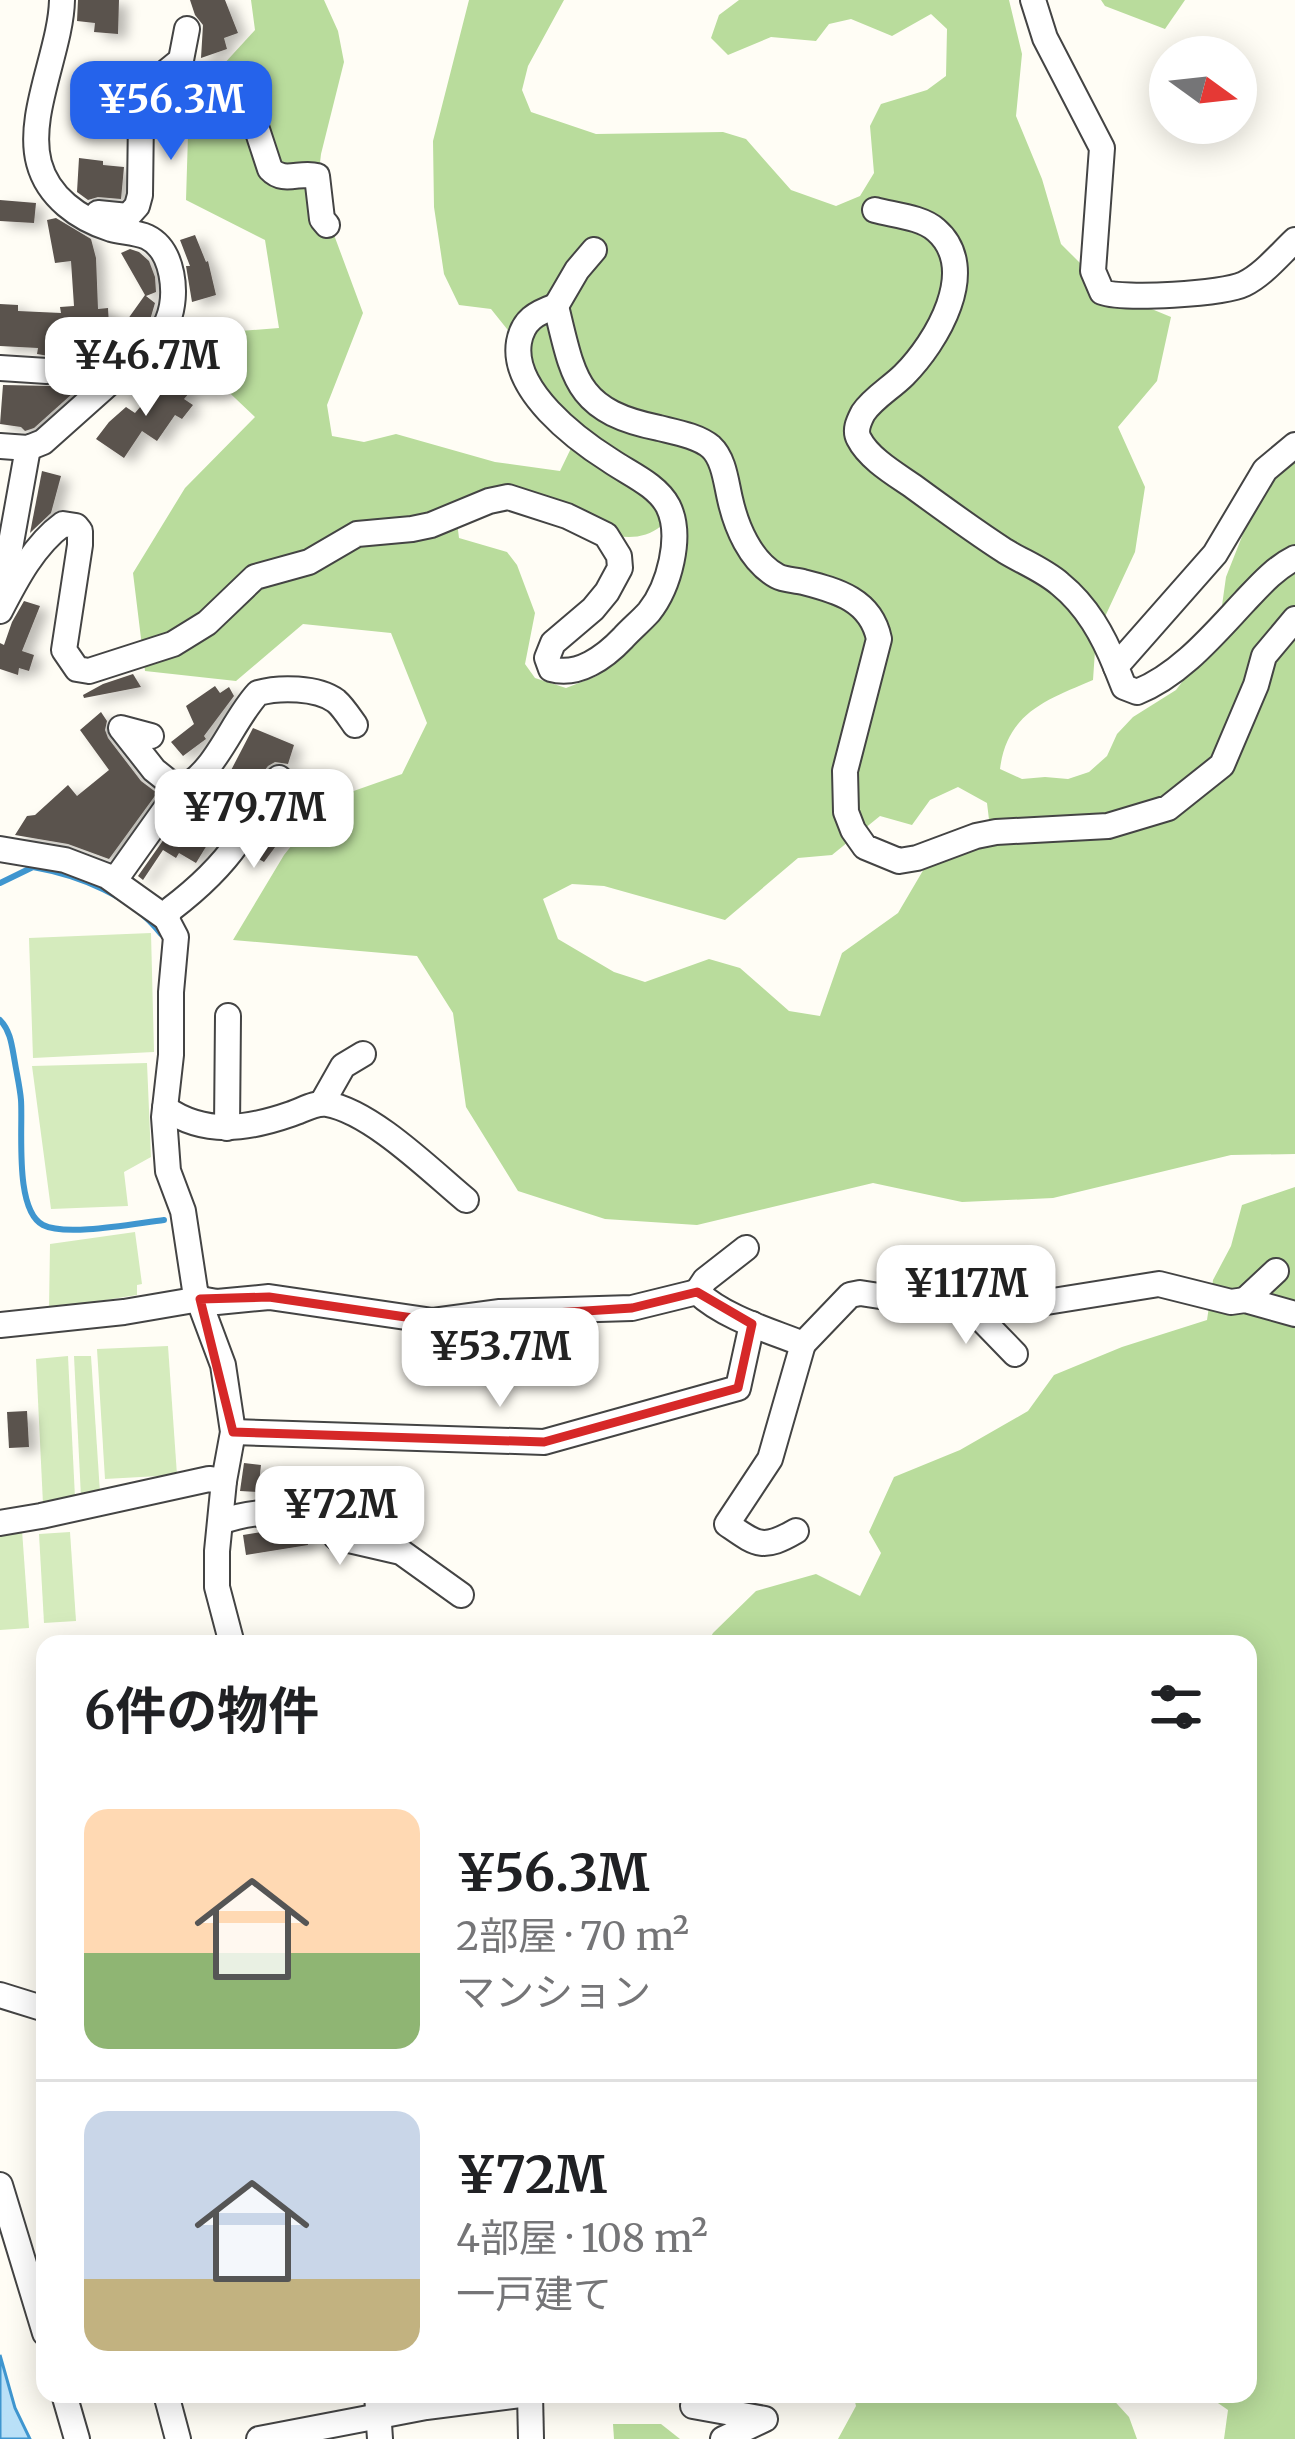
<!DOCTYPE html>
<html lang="ja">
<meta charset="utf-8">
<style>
body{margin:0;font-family:Merriweather,"Noto Sans JP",serif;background:#f6f6f6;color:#202124;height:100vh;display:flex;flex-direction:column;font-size:45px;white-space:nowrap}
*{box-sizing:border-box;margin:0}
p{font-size:39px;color:#757577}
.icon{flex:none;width:66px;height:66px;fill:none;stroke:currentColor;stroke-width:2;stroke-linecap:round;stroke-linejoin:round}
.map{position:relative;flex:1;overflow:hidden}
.panel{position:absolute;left:36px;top:1635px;width:1221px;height:768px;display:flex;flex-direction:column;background:#fff;border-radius:24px;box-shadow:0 6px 30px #0003}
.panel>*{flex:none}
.needle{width:78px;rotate:105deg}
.fabs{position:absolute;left:1149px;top:36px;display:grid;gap:24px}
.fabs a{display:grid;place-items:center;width:108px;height:108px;border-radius:50%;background:#fff;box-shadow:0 6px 30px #0003;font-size:60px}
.price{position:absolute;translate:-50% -102px;padding:0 27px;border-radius:24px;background:#fff;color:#222;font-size:39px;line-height:78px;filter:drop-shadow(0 3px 6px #0008)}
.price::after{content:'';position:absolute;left:50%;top:72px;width:36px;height:27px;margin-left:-18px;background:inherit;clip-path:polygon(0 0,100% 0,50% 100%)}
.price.selected{background:#2563eb;color:#fff}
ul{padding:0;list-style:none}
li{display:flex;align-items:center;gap:36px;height:300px;padding:0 48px}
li+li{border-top:3px solid #e0e0e0}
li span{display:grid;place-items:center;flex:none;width:336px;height:240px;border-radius:24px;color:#555}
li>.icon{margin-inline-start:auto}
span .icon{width:144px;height:144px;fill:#fffc;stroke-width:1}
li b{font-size:51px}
h2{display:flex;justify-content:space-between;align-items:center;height:144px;padding:0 48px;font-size:51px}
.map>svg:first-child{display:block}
.green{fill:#d5ebbd}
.forest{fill:#b9dc9c;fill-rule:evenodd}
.water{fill:#b9e0f7;stroke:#3f96cf;stroke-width:3}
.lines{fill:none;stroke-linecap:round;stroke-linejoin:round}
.stream{stroke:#3f96cf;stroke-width:6}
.building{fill:#5a524d;filter:url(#shadow)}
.minor-casing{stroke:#444;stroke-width:28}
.minor{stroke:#fff;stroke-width:24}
.marked{fill:none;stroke:#d62828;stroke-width:9;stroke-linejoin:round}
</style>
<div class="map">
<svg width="1295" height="2439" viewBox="0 0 1295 2439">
<defs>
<filter id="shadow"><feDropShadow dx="9" dy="5" stdDeviation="6" flood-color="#0004"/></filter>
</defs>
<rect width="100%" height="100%" fill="#fffdf5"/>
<g class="green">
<polygon points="151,933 154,1052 33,1058 29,938"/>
<polygon points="147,1063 151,1157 124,1172 128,1206 51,1209 32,1066"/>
<polygon points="135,1232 142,1284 137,1285 137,1295 49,1309 50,1244"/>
<polygon points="168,1346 177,1475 105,1479 97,1349"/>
<polygon points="68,1356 75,1498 43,1504 36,1359"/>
<polygon points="74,1356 91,1356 100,1493 81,1497"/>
<polygon points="22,1530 29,1628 0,1630 0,1533"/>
<polygon points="70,1532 76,1621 44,1623 39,1534"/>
</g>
<g class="forest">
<path d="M251,0h73l14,31 6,31 -23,92 -4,35 46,124 -36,92 5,31 32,6 32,-8 99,28 65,9 15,-31 -64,-106 -20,-25 -32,-4 -15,-31 -10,-67 -1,-66 36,-141h95l-36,66 -6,24 9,22 65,22 127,-2 23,7 45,51 45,16 24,-10 14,-23 -4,-47 11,-22 46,-14 19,-14 1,-47 -16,-15 -39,22 -41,-17 -22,5 -13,17 -45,-4 -43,18 -17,-17 8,-23 20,-15h270l13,54 -6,62 26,63 19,65 47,47 63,26 -14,64 -39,46 27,60 -10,65 -39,84 -3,44c-47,20 -86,33 -93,89l22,10 23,-2 23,2 21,-7 18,-16 10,-22 16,-17 43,-27 31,-41 12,-22 7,-50 28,-71 41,-66v714l-64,1 -178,43 -91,4 -89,-19 -176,42 -92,-6 -87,-28 -52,-84 -13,-94 -36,-57 -184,-16 51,-85 44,-55 74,-26 25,-51 -36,-90 -88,-9 -67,57 -91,-10 -12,-98 52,-85 70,-71 -59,-56 30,-29 53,-4 -14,-88 -79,-40 3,-98 66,-72zM530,501c38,16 95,55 131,25l13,57 -26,46 -51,47 -31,12 -31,-10 -10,-14 10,-51 -18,-48 -10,-13 -48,-14 -2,-16zM958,787l29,16 4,33 -63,26 -30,51 -56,40 -22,63 -31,-5 -49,-43 -31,-9 -64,23 -31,-10 -56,-33 -15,-40 29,-15 32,2 121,34 73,-62 34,-3 48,-39 32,9 18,-25z"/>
<polygon points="1101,0 1185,0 1165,29 1105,6"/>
<polygon points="1295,1187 1295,2439 1224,2439 1228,2410 1205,2394 1248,2394 1248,1644 707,1644 713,1633 756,1591 816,1574 860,1596 881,1553 869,1532 894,1477 960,1450 1028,1411 1054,1375 1122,1347 1207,1320 1213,1280 1231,1246 1242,1205"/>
<polygon points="853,2394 1108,2394 1129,2417 1137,2439 838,2439 856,2406"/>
<polygon points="613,2424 661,2424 680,2439 614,2439"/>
</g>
<polygon class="water" points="0,2355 15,2408 30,2439 0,2439"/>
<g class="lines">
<g class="stream">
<path d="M0,883l33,-16c46,8 99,29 128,67"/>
<path d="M0,1020c11,11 12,27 15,43 2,12 5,25 6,37 2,29 -7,110 22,125 23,12 94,-2 121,-5"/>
</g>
</g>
<g class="building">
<polygon points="78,0 119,0 118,34 94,32 95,23 77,21"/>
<polygon points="190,0 225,0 238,33 224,38 227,49 201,58 203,25 195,15"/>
<polygon points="79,158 103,161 103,165 124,167 121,199 98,197 88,200 77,192"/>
<polygon points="0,200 36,203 34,223 0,221"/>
<polygon points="56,218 91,239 96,258 98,309 108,308 109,325 86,328 88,362 82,385 34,428 25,431 21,427 0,424 3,385 53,386 60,381 63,371 61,363 55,357 37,354 38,348 0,346 0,304 18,305 18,311 61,313 60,307 74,306 71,261 55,263 47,220"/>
<polygon points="195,235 206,262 208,261 216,295 192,302 186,266 190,266 180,240"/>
<polygon points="130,249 139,252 149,261 155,277 156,292 146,296 155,303 150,320 125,323 145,295 121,253"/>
<polygon points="174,380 190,392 184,399 193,405 182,419 175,415 157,441 142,431 124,458 96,439 109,422 126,407 135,413 141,406 149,407 168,381"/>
<polygon points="42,471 61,476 51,513 30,533"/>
<polygon points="24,601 40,606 22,651 34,655 29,671 19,668 18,675 0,669 0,643 4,645 12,622"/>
<polygon points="133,674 141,687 84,698 83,695 103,684"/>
<polygon points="215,686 220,693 229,687 234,696 204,736 206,739 183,756 171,742 194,724 186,706"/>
<polygon points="101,712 107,721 105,730 108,738 141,781 157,793 109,859 68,844 15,835 27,816 35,815 68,785 77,796 109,770 80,730"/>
<polygon points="253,728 294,745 288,764 275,762 268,766 249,790 227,778"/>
<polygon points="283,799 297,804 290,827 264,862 250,854"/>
<polygon points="188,805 203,816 189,835 207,845 196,863 179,853 176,858 163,850 143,880 138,876"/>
<polygon points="27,1411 29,1447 9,1448 7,1412"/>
<polygon points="244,1463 261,1465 258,1492 240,1491"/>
<polygon points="280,1529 306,1531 308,1545 246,1555 243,1535"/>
</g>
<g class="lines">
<g class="minor-casing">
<g id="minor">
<path d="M1033,0l12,38 57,110 -9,123 9,21c21,8 122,2 142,-8 19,-9 36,-30 51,-44"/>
<path d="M149,86l7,2 40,-7 39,8 13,13 22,67c14,15 30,2 47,7l5,43 5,6"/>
<path d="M875,210c18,5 47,7 61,20 45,39 0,113 -32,145 -13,13 -31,23 -41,38 -4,8 -9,17 -4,26 10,20 38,36 55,48 30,22 60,44 91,64 18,11 39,19 55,33 27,22 43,51 56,83"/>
<polyline points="98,213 128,216 137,206 140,195 141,115 149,86 181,60 187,29"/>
<polyline points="556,306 577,270 594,250"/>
<polyline points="0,368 47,371"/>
<polyline points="128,374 200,356"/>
<path d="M1295,445l-30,25 -50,84 -96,109 -3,4 8,20 13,5c43,-17 77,-58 108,-91 15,-16 30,-33 50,-43"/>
<path d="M0,446l28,2 15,-6 111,-99c5,-7 11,-15 14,-23 10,-25 6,-70 -21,-83 -11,-5 -25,-5 -36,-8 -32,-10 -63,-32 -72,-66 -13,-48 22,-113 23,-163"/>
<polyline points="0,581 7,565 28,448"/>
<path d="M0,611c16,-31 34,-66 63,-87l13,2 4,5v14l-16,105 13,19 12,2 84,-27 34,-21 48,-46 54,-15 48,-28 55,-5 19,-4 58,-24 19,-4 59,19 39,19 13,21 1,12 -13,24 -14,17 -40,34 -6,15 4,11c27,8 54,-12 72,-31 8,-9 18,-17 26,-26 20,-25 34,-76 19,-106 -11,-21 -38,-32 -57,-45 -35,-22 -100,-71 -92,-119 4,-22 17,-29 37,-36 18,74 20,105 103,122 16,4 39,8 52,19 13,12 15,35 19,52 6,27 20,62 47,77 7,4 19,4 26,6 35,9 68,18 76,57l-34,132 1,41 7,18 12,17 34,14 18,-3 59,-22 20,-4 112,-6 60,-18 54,-43 34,-80 8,-29 31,-37"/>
<polyline points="151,736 121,728 154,770 179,790"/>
<polyline points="0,849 65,860 107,876 166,918 176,937 171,992 171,1055 164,1117 168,1171 183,1211 195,1290 223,1365 233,1432 224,1481 217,1551 217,1587 232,1644"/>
<path d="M115,880l64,-90c37,-16 52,-68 79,-97 21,-6 59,-6 78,8 7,6 14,17 19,24"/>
<path d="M166,918l5,-9c25,-19 49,-41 67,-67 14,-22 22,-46 41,-64"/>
<polyline points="322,1103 343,1066 363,1054"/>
<path d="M165,1108c40,28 83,21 126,6 12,-4 25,-12 36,-10 45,8 104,67 139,96"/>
<polyline points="227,1128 228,1016"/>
<polyline points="697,1292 705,1280 746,1248"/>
<polyline points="1245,1300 1276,1271"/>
<polyline points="984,1312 983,1321 1015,1354"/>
<path d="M0,1325l124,-13 76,-13 17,3 52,-5 164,24 67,-9 132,-4 65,-16c28,26 71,38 106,52l47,-49 10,-2 124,19 175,-28 72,18 14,-2 50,14"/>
<polyline points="233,1432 544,1442 738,1388 752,1324"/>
<path d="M221,1522c36,-14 77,-11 114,-3l1,18 65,15 60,43"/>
<polyline points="0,1523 41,1516 209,1479 224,1481"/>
<path d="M796,1531c-34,20 -40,13 -69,-7l43,-65 33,-115"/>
<polyline points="0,1995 45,2009"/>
<polyline points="0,2185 45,2333"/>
<polyline points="64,2394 77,2439"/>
<polyline points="166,2394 178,2439"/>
<polyline points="377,2394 380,2439"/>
<polyline points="530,2394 531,2439"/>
<polyline points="695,2394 693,2406 765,2419 723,2439"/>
<polyline points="259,2439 426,2407 528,2394"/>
</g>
</g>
<use href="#minor" class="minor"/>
</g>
<path class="marked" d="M697,1292l55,32 -14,64 -194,54 -311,-10 -33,-133 69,-2 164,24 199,-13z"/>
</svg>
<div class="fabs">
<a><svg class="needle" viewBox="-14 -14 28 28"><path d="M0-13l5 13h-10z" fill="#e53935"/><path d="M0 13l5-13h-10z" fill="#757577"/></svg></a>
</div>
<b class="price selected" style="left:171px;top:163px">¥56.3M</b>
<b class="price" style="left:146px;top:419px">¥46.7M</b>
<b class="price" style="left:254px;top:871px">¥79.7M</b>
<b class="price" style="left:966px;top:1347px">¥117M</b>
<b class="price" style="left:500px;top:1410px">¥53.7M</b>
<b class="price" style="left:340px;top:1568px">¥72M</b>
<section class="panel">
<h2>6件の物件<svg class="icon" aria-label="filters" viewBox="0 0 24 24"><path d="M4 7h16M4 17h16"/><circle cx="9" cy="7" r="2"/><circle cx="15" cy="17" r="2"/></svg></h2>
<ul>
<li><span style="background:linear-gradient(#ffd9b3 60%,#8fb573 0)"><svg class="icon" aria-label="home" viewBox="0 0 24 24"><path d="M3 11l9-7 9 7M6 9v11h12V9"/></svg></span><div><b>¥56.3M</b><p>2部屋 · 70 m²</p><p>マンション</p></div></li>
<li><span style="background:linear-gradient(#c9d6e8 70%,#c2b280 0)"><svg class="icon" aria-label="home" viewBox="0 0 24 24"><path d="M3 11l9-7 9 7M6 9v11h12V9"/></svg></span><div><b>¥72M</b><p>4部屋 · 108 m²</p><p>一戸建て</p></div></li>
</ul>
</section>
</div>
